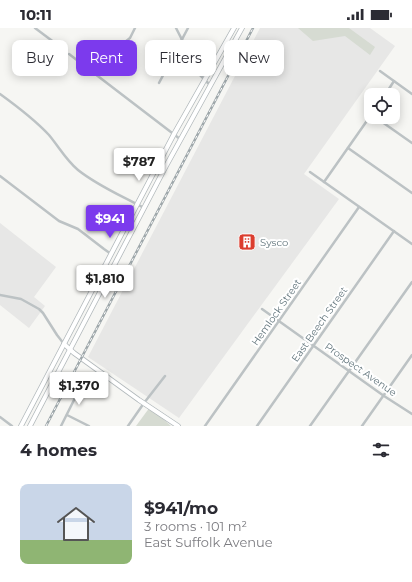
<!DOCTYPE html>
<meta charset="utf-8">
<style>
body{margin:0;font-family:Montserrat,sans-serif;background:#f2f2f3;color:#2b2b33;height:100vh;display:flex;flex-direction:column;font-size:15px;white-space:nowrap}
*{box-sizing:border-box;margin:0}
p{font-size:13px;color:#7c7c81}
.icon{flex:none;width:22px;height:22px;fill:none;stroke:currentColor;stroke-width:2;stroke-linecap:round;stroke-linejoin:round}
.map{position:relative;height:398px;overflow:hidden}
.panel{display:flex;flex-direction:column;background:#fff;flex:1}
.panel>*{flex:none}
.guide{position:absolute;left:12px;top:12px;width:388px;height:36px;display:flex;gap:8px}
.tools{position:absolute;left:364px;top:60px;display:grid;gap:8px}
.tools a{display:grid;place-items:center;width:36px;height:36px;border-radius:8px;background:#fff;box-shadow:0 2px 10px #0003;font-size:20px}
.price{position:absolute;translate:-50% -34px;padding:0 9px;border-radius:4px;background:#fff;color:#222;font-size:13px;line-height:26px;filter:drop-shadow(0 1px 2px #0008)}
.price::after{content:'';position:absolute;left:50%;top:24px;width:12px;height:9px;margin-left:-6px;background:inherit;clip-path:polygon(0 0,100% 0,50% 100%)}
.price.active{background:#7c3aed;color:#fff}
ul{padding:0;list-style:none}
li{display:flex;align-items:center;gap:12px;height:100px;padding:0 20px}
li+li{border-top:1px solid #e1e1e2}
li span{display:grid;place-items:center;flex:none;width:112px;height:80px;border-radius:8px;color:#555}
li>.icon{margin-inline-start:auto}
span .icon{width:48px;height:48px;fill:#fffc;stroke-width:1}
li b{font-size:17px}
h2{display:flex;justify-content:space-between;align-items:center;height:48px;padding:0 20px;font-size:17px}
.tag{padding:0 14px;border-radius:8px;background:#fff;box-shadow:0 2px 10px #0003;font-size:14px;line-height:36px}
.tag.active{background:#7c3aed;color:#fff}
.status{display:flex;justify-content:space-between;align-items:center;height:28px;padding:0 20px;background:#fff;direction:ltr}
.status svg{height:11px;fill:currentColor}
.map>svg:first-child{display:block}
.built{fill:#e7e7e6}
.green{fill:#d6dbd2}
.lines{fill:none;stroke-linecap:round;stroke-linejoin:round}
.secondary-casing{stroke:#b1b8bb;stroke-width:5.5}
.street{stroke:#bcc2c4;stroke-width:2.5}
.secondary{stroke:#fff;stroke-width:4}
.rail-casing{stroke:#9ea7aa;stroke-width:2.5}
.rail{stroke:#fff;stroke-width:1;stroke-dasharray:3;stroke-linecap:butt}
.labels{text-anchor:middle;stroke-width:4;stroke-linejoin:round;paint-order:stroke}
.poi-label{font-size:10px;fill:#62757c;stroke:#fff;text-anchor:start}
.street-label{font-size:10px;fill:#62757c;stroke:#fff}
</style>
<div class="status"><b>10:11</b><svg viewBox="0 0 49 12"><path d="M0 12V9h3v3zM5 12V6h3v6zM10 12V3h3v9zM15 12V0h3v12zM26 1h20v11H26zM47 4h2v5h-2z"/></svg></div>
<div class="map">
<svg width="412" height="398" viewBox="0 0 412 398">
<rect width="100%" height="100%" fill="#f6f6f3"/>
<g class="built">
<polygon points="260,0 370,0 395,18 304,146 339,171 179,390 88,329"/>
<polygon points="0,195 56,239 34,269 45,278 29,300 0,277"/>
</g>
<g class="green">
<polygon points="298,0 349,0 375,19 370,27 345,8 313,13"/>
<polygon points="150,379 171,398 136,398"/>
</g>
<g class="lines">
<g class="secondary-casing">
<g id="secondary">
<polyline points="64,316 74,325 139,372 178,398"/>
<polyline points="21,398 174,106 234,0"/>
<polyline points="30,398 166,138 242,0"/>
</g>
</g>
<g class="street">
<polyline points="35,0 55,15"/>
<polyline points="176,0 200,47 210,57"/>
<polyline points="125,14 130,10 135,0"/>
<polyline points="69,26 180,111"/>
<polyline points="380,43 412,66"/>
<polyline points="159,55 188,0"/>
<path d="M0,66c18,13 34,25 49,41 10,12 17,25 29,35 20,16 44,26 66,38"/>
<polyline points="385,67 394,53"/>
<polyline points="375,89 412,115"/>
<polyline points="348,120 412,165"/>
<polyline points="310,144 412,216"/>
<polyline points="0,148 59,193 78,201 104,221 111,226"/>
<polyline points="324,154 371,87"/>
<polyline points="0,267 21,271 39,281 43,285 57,307 64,316"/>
<polyline points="262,281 384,368 412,386"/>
<polyline points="67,387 89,398"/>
<polyline points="0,389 12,398"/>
<polyline points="61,398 84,352"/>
<polyline points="128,398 144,375 165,348"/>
<polyline points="205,398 359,179"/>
<polyline points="257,398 394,203"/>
<polyline points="310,398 412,254"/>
<polyline points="362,398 412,327"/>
</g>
<use href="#secondary" class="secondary"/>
<g class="rail-casing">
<polyline id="rail" points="46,398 253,0"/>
</g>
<use href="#rail" class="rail"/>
</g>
<defs>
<g id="building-square" transform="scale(0.9)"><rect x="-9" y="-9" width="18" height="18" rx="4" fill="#db3d2e" stroke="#fff"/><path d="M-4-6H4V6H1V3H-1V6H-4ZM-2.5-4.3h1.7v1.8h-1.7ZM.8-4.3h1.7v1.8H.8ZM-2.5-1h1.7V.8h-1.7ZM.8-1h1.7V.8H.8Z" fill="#fff"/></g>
</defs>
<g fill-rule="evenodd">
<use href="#building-square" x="247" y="214"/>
</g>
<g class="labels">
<g class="poi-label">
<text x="260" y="218">Sysco</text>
</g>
<g class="street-label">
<text transform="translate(276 284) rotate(-55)" y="4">Hemlock Street</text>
<text transform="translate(319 296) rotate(-55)" y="4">East Beech Street</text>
<text transform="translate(361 341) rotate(35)" y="4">Prospect Avenue</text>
</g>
</g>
</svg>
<div class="tools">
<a><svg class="icon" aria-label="locate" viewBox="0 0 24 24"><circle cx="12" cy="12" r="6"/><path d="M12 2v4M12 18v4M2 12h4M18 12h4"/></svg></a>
</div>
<b class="price" style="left:139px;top:154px">$787</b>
<b class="price active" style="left:110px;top:211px">$941</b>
<b class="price" style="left:105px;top:271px">$1,810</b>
<b class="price" style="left:79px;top:378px">$1,370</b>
<div class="guide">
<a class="tag">Buy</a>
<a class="tag active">Rent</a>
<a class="tag">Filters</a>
<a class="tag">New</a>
</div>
</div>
<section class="panel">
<h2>4 homes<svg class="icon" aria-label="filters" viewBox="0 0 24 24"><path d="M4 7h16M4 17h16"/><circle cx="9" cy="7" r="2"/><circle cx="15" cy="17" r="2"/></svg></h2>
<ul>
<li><span style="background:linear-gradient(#c9d6e8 70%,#8fb573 0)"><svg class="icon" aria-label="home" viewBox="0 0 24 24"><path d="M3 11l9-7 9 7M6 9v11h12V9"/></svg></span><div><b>$941/mo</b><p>3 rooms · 101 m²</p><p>East Suffolk Avenue</p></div></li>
</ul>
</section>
